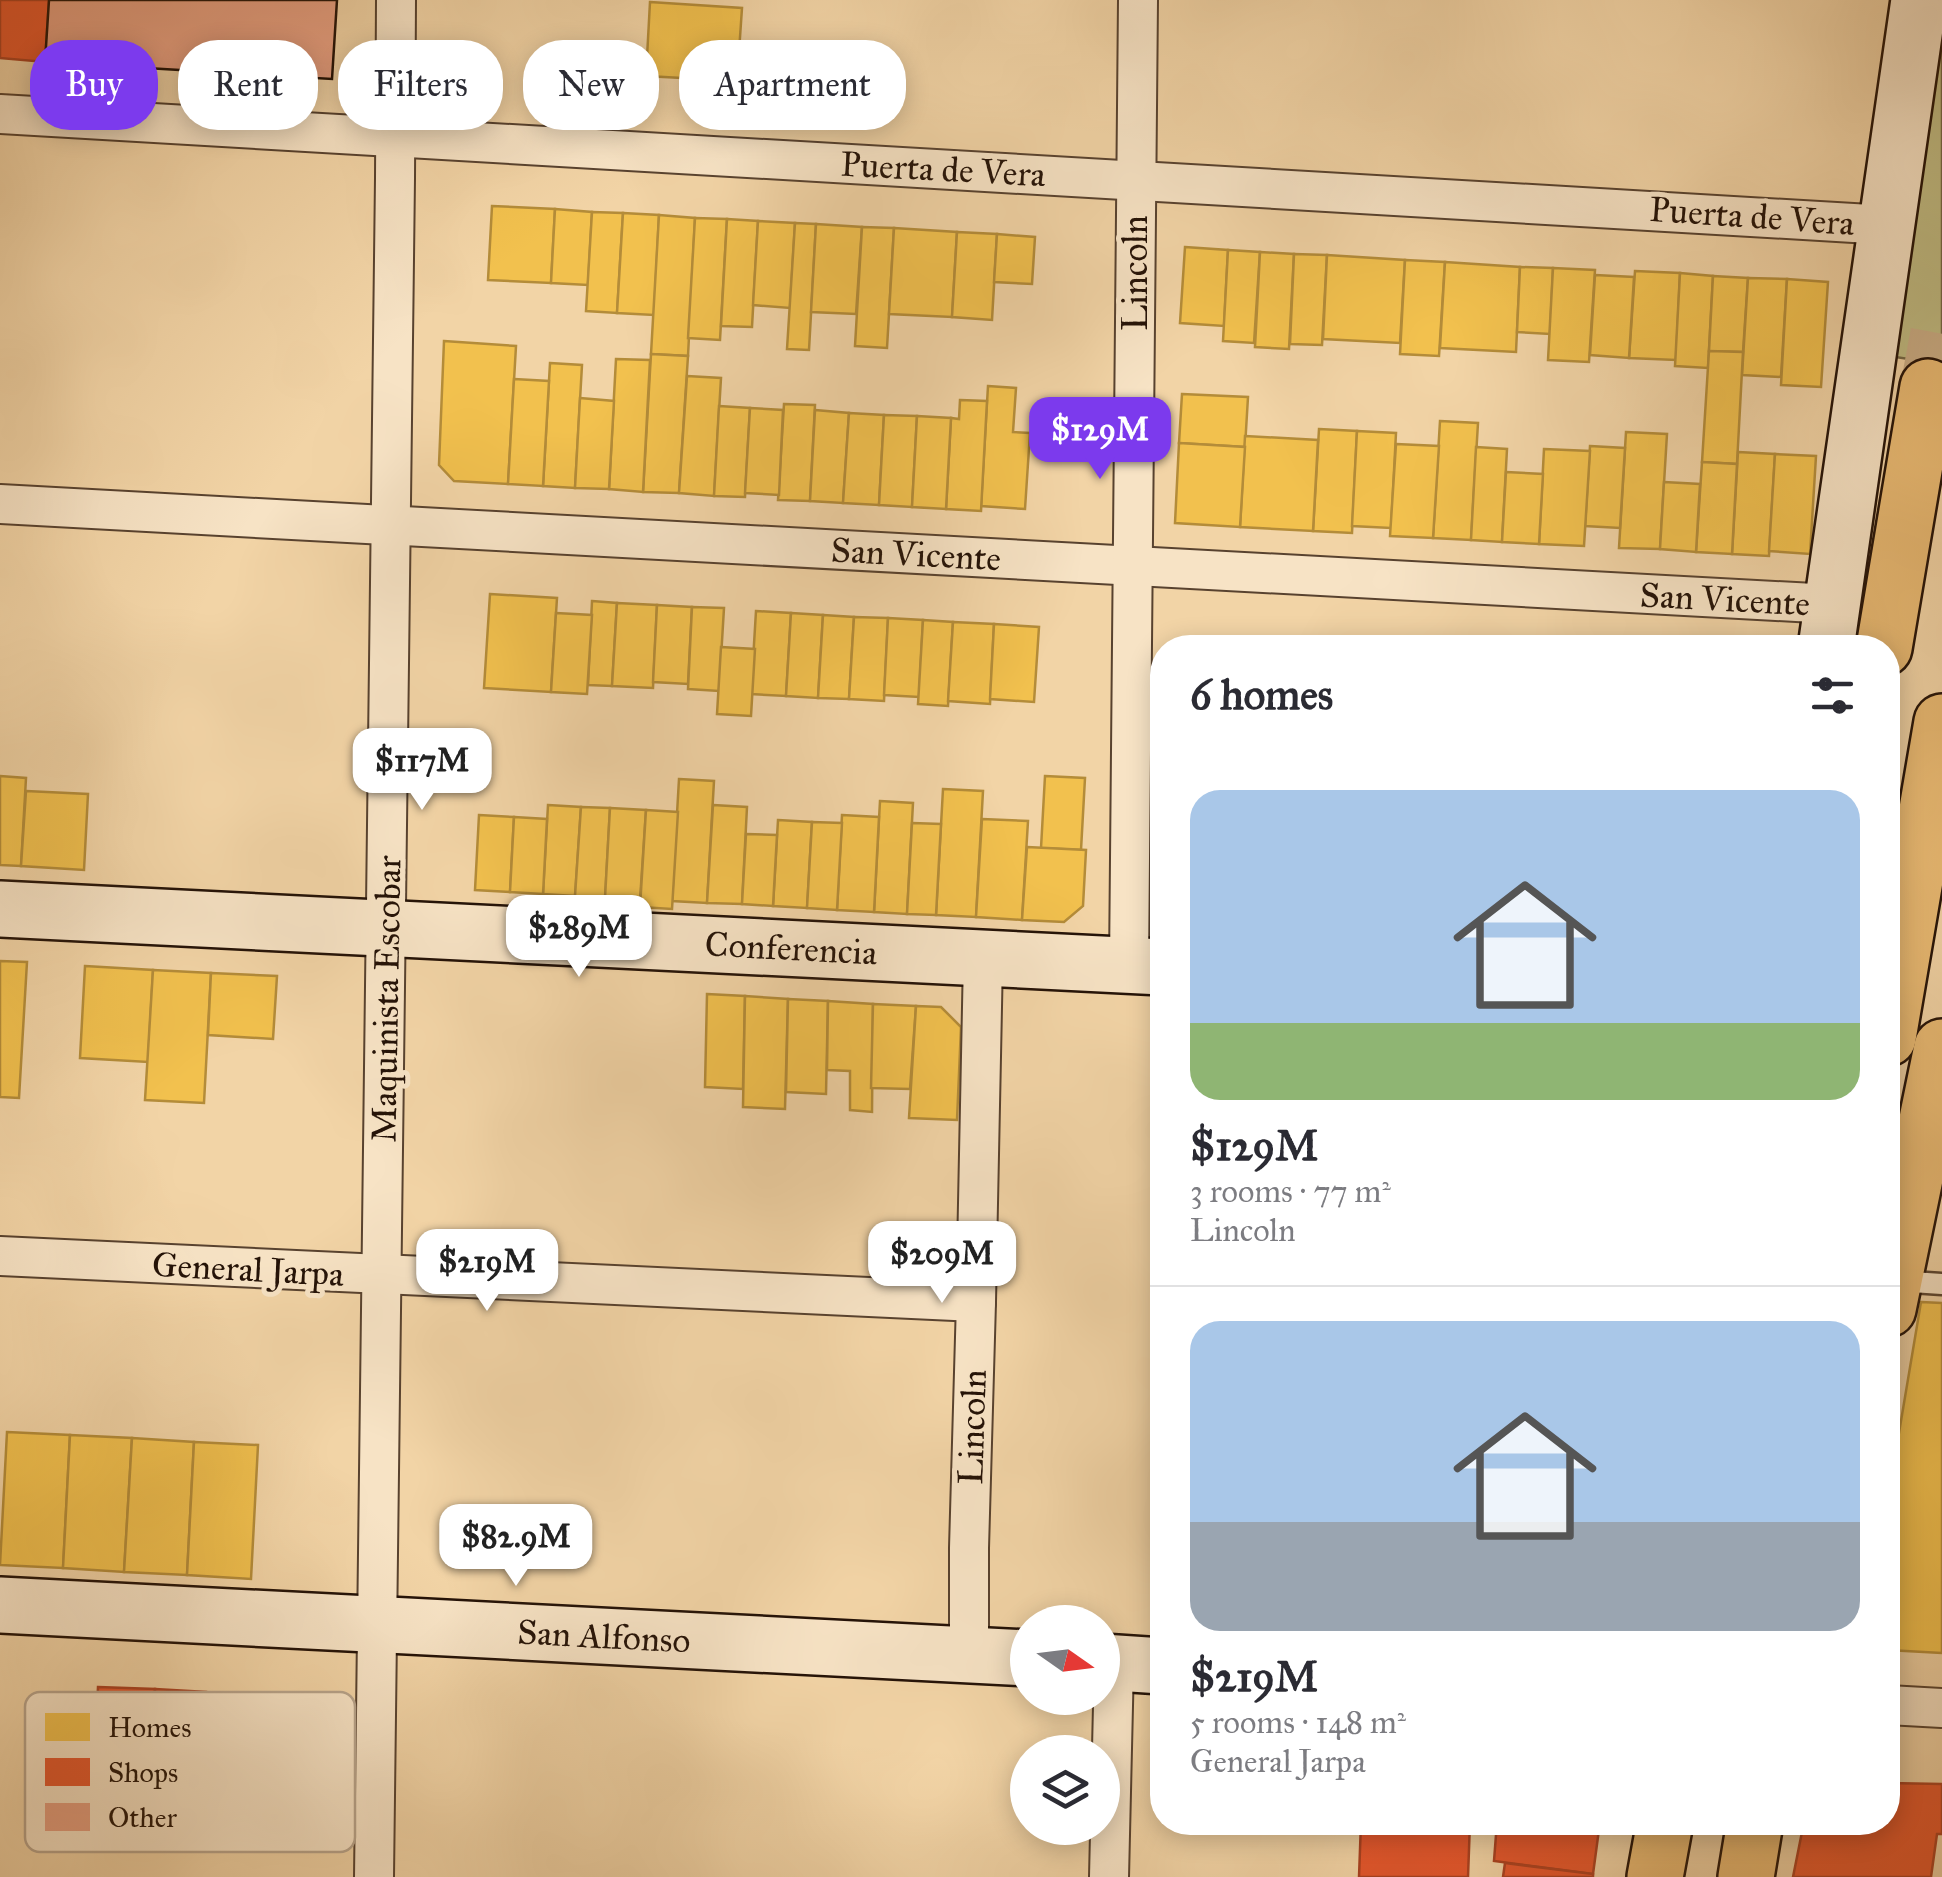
<!DOCTYPE html>
<meta charset="utf-8">
<style>
body{margin:0;font-family:"IM FELL Great Primer",serif;background:#f7f7f7;color:#2b2b33;height:100vh;display:flex;flex-direction:column;font-size:38px;white-space:nowrap}
*{box-sizing:border-box;margin:0}
p{font-size:32px;color:#7c7c81}
.icon{flex:none;width:55px;height:55px;fill:none;stroke:currentColor;stroke-width:2;stroke-linecap:round;stroke-linejoin:round}
.map{position:relative;flex:1;overflow:hidden}
.details{position:absolute;left:1150px;top:635px;width:750px;height:1200px;display:flex;flex-direction:column;background:#fff;border-radius:40px;box-shadow:0 5px 25px #0003}
.details>*{flex:none}
.top-card{position:absolute;left:30px;top:40px;width:950px;height:90px;display:flex;gap:20px}
.needle{width:65px;rotate:104deg}
.controls{position:absolute;left:1010px;top:1605px;display:grid;gap:20px}
.controls a{display:grid;place-items:center;width:110px;height:110px;border-radius:50%;background:#fff;box-shadow:0 5px 25px #0003;font-size:50px}
.price{position:absolute;translate:-50% -85px;padding:0 22px;border-radius:20px;background:#fff;color:#222;font-size:32px;line-height:65px;filter:drop-shadow(0 2px 5px #0008)}
.price::after{content:'';position:absolute;left:50%;top:60px;width:30px;height:22px;margin-left:-15px;background:inherit;clip-path:polygon(0 0,100% 0,50% 100%)}
.price.active{background:#7c3aed;color:#fff}
ul{padding:0;list-style:none}
li{display:grid;align-content:center;gap:20px;height:530px;padding:0 40px}
li+li{border-top:2px solid #e1e1e2}
li span{display:grid;place-items:center;height:310px;border-radius:30px;color:#555}
li>.icon{margin-inline-start:auto}
span .icon{width:180px;height:180px;fill:#fffc;stroke-width:1}
li b{font-size:42px}
h2{display:flex;justify-content:space-between;align-items:center;height:120px;padding:0 40px;font-size:42px}
.tag{padding:0 35px;border-radius:40px;background:#fff;box-shadow:0 5px 25px #0003;font-size:35px;line-height:90px}
.tag.active{background:#7c3aed;color:#fff}
.map>svg:first-child{display:block}
.green{fill:#bfbb83;stroke:#726645;stroke-width:2.5}
.homes{fill:#f2c14e;stroke:#b48c39;stroke-width:2.5}
.shops{fill:#e4572e;stroke:#aa4222;stroke-width:2.5}
.building{fill:#e69f81;stroke:#241207;stroke-width:2.5}
.lines{fill:none;stroke-linecap:round;stroke-linejoin:round}
.primary-tunnel{stroke:#c9ad86;stroke-width:55;stroke-dasharray:55 28;stroke-linecap:butt}
.lane-casing{stroke:#58422f;stroke-width:25}
.street-casing{stroke:#58422f;stroke-width:42}
.secondary-casing{stroke:#241207;stroke-width:60}
.primary-casing{stroke:#241207;stroke-width:60}
.lane{stroke:#f7e3c5;stroke-width:20}
.street{stroke:#f7e3c5;stroke-width:38}
.secondary{stroke:#f7e3c5;stroke-width:55}
.primary{stroke:#e9ba73;stroke-width:55}
.labels{text-anchor:middle;stroke-width:10;stroke-linejoin:round;paint-order:stroke}
.street-label{font-size:35px;fill:#241207;stroke:#f7e3c5}
.key{fill:#f7e3c5;stroke:#b8a48c;stroke-width:2.5}
.key-label{font-size:28px;fill:#241207}
</style>
<div class="map">
<svg width="1942" height="1877" viewBox="0 0 1942 1877">
<rect width="100%" height="100%" fill="#f2d4a6"/>
<filter id="stains"><feTurbulence type="fractalNoise" baseFrequency=".002" numOctaves="4"/><feColorMatrix values="0 0 0 0 .2 0 0 0 0 .09 0 0 0 0 .02 0 0 0 .5 -.17"/></filter>
<radialGradient id="worn" r=".72"><stop offset=".6" stop-color="#630" stop-opacity="0"/><stop offset="1" stop-color="#630" stop-opacity=".3"/></radialGradient>
<polygon class="green" points="1942,0 1942,364 1882,355"/>
<g class="homes">
<polygon points="650,2 742,8 737,81 646,76"/>
<polygon points="492,206 555,209 551,283 488,280"/>
<polygon points="555,209 592,212 588,285 551,283"/>
<polygon points="592,212 623,213 617,313 586,311"/>
<polygon points="623,213 659,215 654,315 617,313"/>
<polygon points="659,215 695,218 688,356 651,354"/>
<polygon points="695,218 727,219 720,340 688,338"/>
<polygon points="727,219 758,221 752,327 721,326"/>
<polygon points="758,221 795,223 790,308 753,305"/>
<polygon points="795,223 816,224 809,350 787,349"/>
<polygon points="816,224 862,227 856,314 811,312"/>
<polygon points="862,227 894,228 887,348 855,346"/>
<polygon points="894,228 957,232 952,317 889,314"/>
<polygon points="957,232 997,234 992,320 952,317"/>
<polygon points="997,234 1035,237 1032,284 994,282"/>
<polygon points="1185,247 1228,250 1224,326 1180,323"/>
<polygon points="1228,250 1260,252 1254,343 1223,341"/>
<polygon points="1260,252 1294,254 1289,349 1255,347"/>
<polygon points="1294,254 1327,255 1322,345 1290,344"/>
<polygon points="1327,255 1405,260 1400,343 1323,339"/>
<polygon points="1405,260 1445,262 1439,356 1400,354"/>
<polygon points="1445,262 1520,267 1516,352 1440,348"/>
<polygon points="1520,267 1553,268 1550,334 1517,332"/>
<polygon points="1553,268 1595,270 1589,362 1548,360"/>
<polygon points="1635,271 1680,273 1676,360 1629,358"/>
<polygon points="1680,273 1713,276 1708,368 1675,366"/>
<polygon points="1595,275 1634,277 1629,358 1590,355"/>
<polygon points="1713,276 1748,278 1743,352 1709,351"/>
<polygon points="1748,278 1787,279 1781,377 1742,375"/>
<polygon points="1787,279 1828,282 1821,387 1781,385"/>
<polygon points="444,341 516,346 508,484 454,481 439,465"/>
<polygon points="1709,351 1743,352 1737,464 1702,462"/>
<polygon points="651,354 688,356 679,493 643,492"/>
<polygon points="616,359 650,360 643,492 609,489"/>
<polygon points="550,363 582,365 575,488 543,486"/>
<polygon points="687,376 721,378 714,496 679,493"/>
<polygon points="514,379 549,381 543,486 508,484"/>
<polygon points="988,386 1016,388 1013,432 1030,433 1025,509 981,506"/>
<polygon points="1182,394 1248,397 1245,447 1179,443"/>
<polygon points="580,398 614,401 609,489 575,488"/>
<polygon points="960,400 987,401 981,511 946,509 951,418 959,419"/>
<polygon points="784,404 815,405 810,501 778,500"/>
<polygon points="719,406 750,408 745,497 714,496"/>
<polygon points="750,408 783,410 779,495 745,493"/>
<polygon points="815,410 849,413 843,503 810,501"/>
<polygon points="849,413 884,415 879,505 843,503"/>
<polygon points="884,415 917,416 912,507 879,505"/>
<polygon points="917,416 951,418 946,509 912,507"/>
<polygon points="1440,421 1478,423 1471,540 1433,538"/>
<polygon points="1319,429 1357,431 1352,533 1313,531"/>
<polygon points="1357,431 1396,433 1391,528 1352,526"/>
<polygon points="1626,432 1667,434 1660,549 1619,548"/>
<polygon points="1245,436 1318,440 1313,531 1240,527"/>
<polygon points="1179,443 1245,447 1240,527 1175,523"/>
<polygon points="1396,444 1439,446 1433,538 1390,536"/>
<polygon points="1590,446 1625,448 1620,528 1585,526"/>
<polygon points="1476,447 1507,449 1502,542 1471,540"/>
<polygon points="1544,449 1590,451 1584,546 1539,544"/>
<polygon points="1738,452 1775,454 1769,556 1732,554"/>
<polygon points="1775,454 1816,456 1810,554 1769,551"/>
<polygon points="1702,462 1737,464 1732,554 1696,552"/>
<polygon points="1506,472 1543,474 1539,544 1502,542"/>
<polygon points="1664,482 1700,484 1696,552 1660,549"/>
<polygon points="490,594 557,598 551,692 484,688"/>
<polygon points="592,601 617,603 612,686 588,685"/>
<polygon points="617,603 657,605 653,688 612,686"/>
<polygon points="657,605 692,607 688,684 653,682"/>
<polygon points="692,607 724,608 719,691 688,689"/>
<polygon points="756,611 791,613 786,696 751,694"/>
<polygon points="556,613 592,615 587,694 551,692"/>
<polygon points="791,613 823,615 818,698 786,696"/>
<polygon points="823,615 854,617 849,699 818,698"/>
<polygon points="854,617 888,618 884,701 849,699"/>
<polygon points="888,618 923,620 919,697 884,695"/>
<polygon points="923,620 953,622 948,706 918,704"/>
<polygon points="953,622 994,624 990,704 948,701"/>
<polygon points="994,624 1039,627 1034,702 990,699"/>
<polygon points="721,647 755,649 751,716 717,714"/>
<polygon points="0,776 26,778 21,866 0,865"/>
<polygon points="1045,776 1085,778 1081,850 1041,848"/>
<polygon points="679,779 714,781 707,903 672,901"/>
<polygon points="943,789 983,791 976,917 936,915"/>
<polygon points="26,791 88,794 84,870 21,866"/>
<polygon points="880,801 913,803 907,914 874,912"/>
<polygon points="548,805 581,807 575,896 543,894"/>
<polygon points="713,805 747,807 742,904 707,903"/>
<polygon points="581,807 610,808 605,898 575,896"/>
<polygon points="610,808 646,810 640,900 605,898"/>
<polygon points="646,810 678,812 672,909 640,907"/>
<polygon points="479,815 514,817 510,892 475,890"/>
<polygon points="842,815 879,817 874,912 837,910"/>
<polygon points="514,817 547,819 543,894 510,892"/>
<polygon points="982,819 1028,821 1022,920 976,917"/>
<polygon points="778,820 812,822 807,908 773,906"/>
<polygon points="812,822 842,823 837,910 807,908"/>
<polygon points="912,823 941,824 936,915 907,914"/>
<polygon points="746,834 777,835 773,906 742,904"/>
<polygon points="1027,847 1086,850 1083,906 1064,922 1022,920"/>
<polygon points="0,961 27,962 19,1098 0,1097"/>
<polygon points="85,966 153,970 148,1062 80,1058"/>
<polygon points="153,970 211,973 204,1103 145,1100"/>
<polygon points="211,973 277,976 273,1039 208,1035"/>
<polygon points="707,994 745,996 743,1089 705,1087"/>
<polygon points="745,996 788,999 785,1109 743,1107"/>
<polygon points="788,999 828,1001 826,1094 786,1092"/>
<polygon points="828,1001 873,1004 872,1112 850,1110 850,1071 827,1070"/>
<polygon points="873,1004 916,1006 910,1089 871,1088"/>
<polygon points="916,1006 941,1007 961,1027 957,1120 909,1118"/>
<polygon points="1921,1302 1942,1303 1942,1653 1888,1650 1888,1498"/>
<polygon points="7,1432 70,1435 63,1568 0,1565"/>
<polygon points="70,1435 132,1438 124,1572 63,1568"/>
<polygon points="132,1438 194,1442 187,1575 124,1572"/>
<polygon points="194,1442 258,1445 251,1579 187,1575"/>
</g>
<g class="shops">
<polygon points="0,0 49,0 45,62 0,58"/>
<polygon points="98,1687 155,1689 153,1755 95,1752"/>
<polygon points="155,1689 206,1692 204,1757 153,1755"/>
<polygon points="1888,1783 1942,1784 1942,1834 1937,1834 1931,1877 1793,1877 1804,1822 1888,1822"/>
<polygon points="1361,1822 1470,1822 1468,1877 1359,1877"/>
<polygon points="1497,1822 1600,1822 1593,1874 1494,1861"/>
<polygon points="1505,1863 1593,1874 1593,1877 1503,1877"/>
</g>
<polygon class="building" points="49,0 337,0 332,79 45,62"/>
<g class="lines">
<polyline class="primary-tunnel" points="1928,387 1942,311"/>
<g class="lane-casing">
<polyline id="lane" points="1897,1281 1942,1284"/>
</g>
<g class="street-casing">
<g id="street">
<polyline points="0,114 1887,225"/>
<polyline points="0,504 1832,604"/>
<polyline points="1129,966 1138,0"/>
<polyline points="0,1256 976,1302"/>
<polyline points="969,1655 969,1548 976,1302 983,958"/>
<polyline points="1888,1705 1942,1708"/>
<polyline points="374,1877 395,178 396,0"/>
<polyline points="1109,1877 1114,1663"/>
</g>
</g>
<g class="secondary-casing">
<g id="secondary">
<polyline points="1826,648 1919,0"/>
<polyline points="0,909 1162,967"/>
<polyline points="0,1605 1028,1658"/>
<polyline points="1102,1662 1162,1666"/>
</g>
</g>
<g class="primary-casing">
<g id="primary">
<polyline points="1884,648 1928,387"/>
<polyline points="1888,1038 1942,722"/>
<polyline points="1888,1309 1942,1047"/>
<polyline points="1655,1877 1665,1822"/>
<polyline points="1746,1877 1755,1822"/>
</g>
</g>
<use href="#lane" class="lane"/>
<use href="#street" class="street"/>
<use href="#secondary" class="secondary"/>
<use href="#primary" class="primary"/>
</g>
<g class="labels">
<g class="street-label">
<text transform="translate(943 169) rotate(3)" y="12">Puerta de Vera</text>
<text transform="translate(1752 216) rotate(4)" y="12">Puerta de Vera</text>
<text transform="translate(1135 273) rotate(-90)" y="12">Lincoln</text>
<text transform="translate(916 554) rotate(3)" y="12">San Vicente</text>
<text transform="translate(1725 599) rotate(3)" y="12">San Vicente</text>
<text transform="translate(791 948) rotate(3)" y="12">Conferencia</text>
<text transform="translate(386 999) rotate(-89)" y="12">Maquinista Escobar</text>
<text transform="translate(248 1269) rotate(3)" y="12">General Jarpa</text>
<text transform="translate(972 1427) rotate(-88)" y="12">Lincoln</text>
<text transform="translate(604 1636) rotate(3)" y="12">San Alfonso</text>
</g>
</g>
<rect x="25" y="1692" width="330" height="160" rx="15" class="key"/>
<rect x="45" y="1713" width="45" height="28" fill="#f2c14e"/>
<rect x="45" y="1758" width="45" height="28" fill="#e4572e"/>
<rect x="45" y="1803" width="45" height="28" fill="#e69f81"/>
<g class="key-label">
<text x="108" y="1737">Homes</text>
<text x="108" y="1782">Shops</text>
<text x="108" y="1827">Other</text>
</g>
<rect width="100%" height="100%" filter="url(#stains)"/>
<rect width="100%" height="100%" fill="url(#worn)"/>
</svg>
<div class="controls">
<a><svg class="needle" viewBox="-14 -14 28 28"><path d="M0-13l5 13h-10z" fill="#e53935"/><path d="M0 13l5-13h-10z" fill="#7c7c81"/></svg></a>
<a><svg class="icon" aria-label="layers" viewBox="0 0 24 24"><path d="M12 4l9 5-9 5-9-5zM3 14l9 5 9-5"/></svg></a>
</div>
<b class="price active" style="left:1100px;top:482px">$129M</b>
<b class="price" style="left:422px;top:813px">$117M</b>
<b class="price" style="left:579px;top:980px">$289M</b>
<b class="price" style="left:942px;top:1306px">$209M</b>
<b class="price" style="left:487px;top:1314px">$219M</b>
<b class="price" style="left:516px;top:1589px">$82.9M</b>
<div class="top-card">
<a class="tag active">Buy</a>
<a class="tag">Rent</a>
<a class="tag">Filters</a>
<a class="tag">New</a>
<a class="tag">Apartment</a>
</div>
<section class="details">
<h2>6 homes<svg class="icon" aria-label="filters" viewBox="0 0 24 24"><path d="M4 7h16M4 17h16"/><circle cx="9" cy="7" r="2"/><circle cx="15" cy="17" r="2"/></svg></h2>
<ul>
<li><span style="background:linear-gradient(#a9c7e8 75%,#8fb573 0)"><svg class="icon" aria-label="home" viewBox="0 0 24 24"><path d="M3 11l9-7 9 7M6 9v11h12V9"/></svg></span><div><b>$129M</b><p>3 rooms · 77 m²</p><p>Lincoln</p></div></li>
<li><span style="background:linear-gradient(#a9c7e8 65%,#9aa5b1 0)"><svg class="icon" aria-label="home" viewBox="0 0 24 24"><path d="M3 11l9-7 9 7M6 9v11h12V9"/></svg></span><div><b>$219M</b><p>5 rooms · 148 m²</p><p>General Jarpa</p></div></li>
</ul>
</section>
</div>
